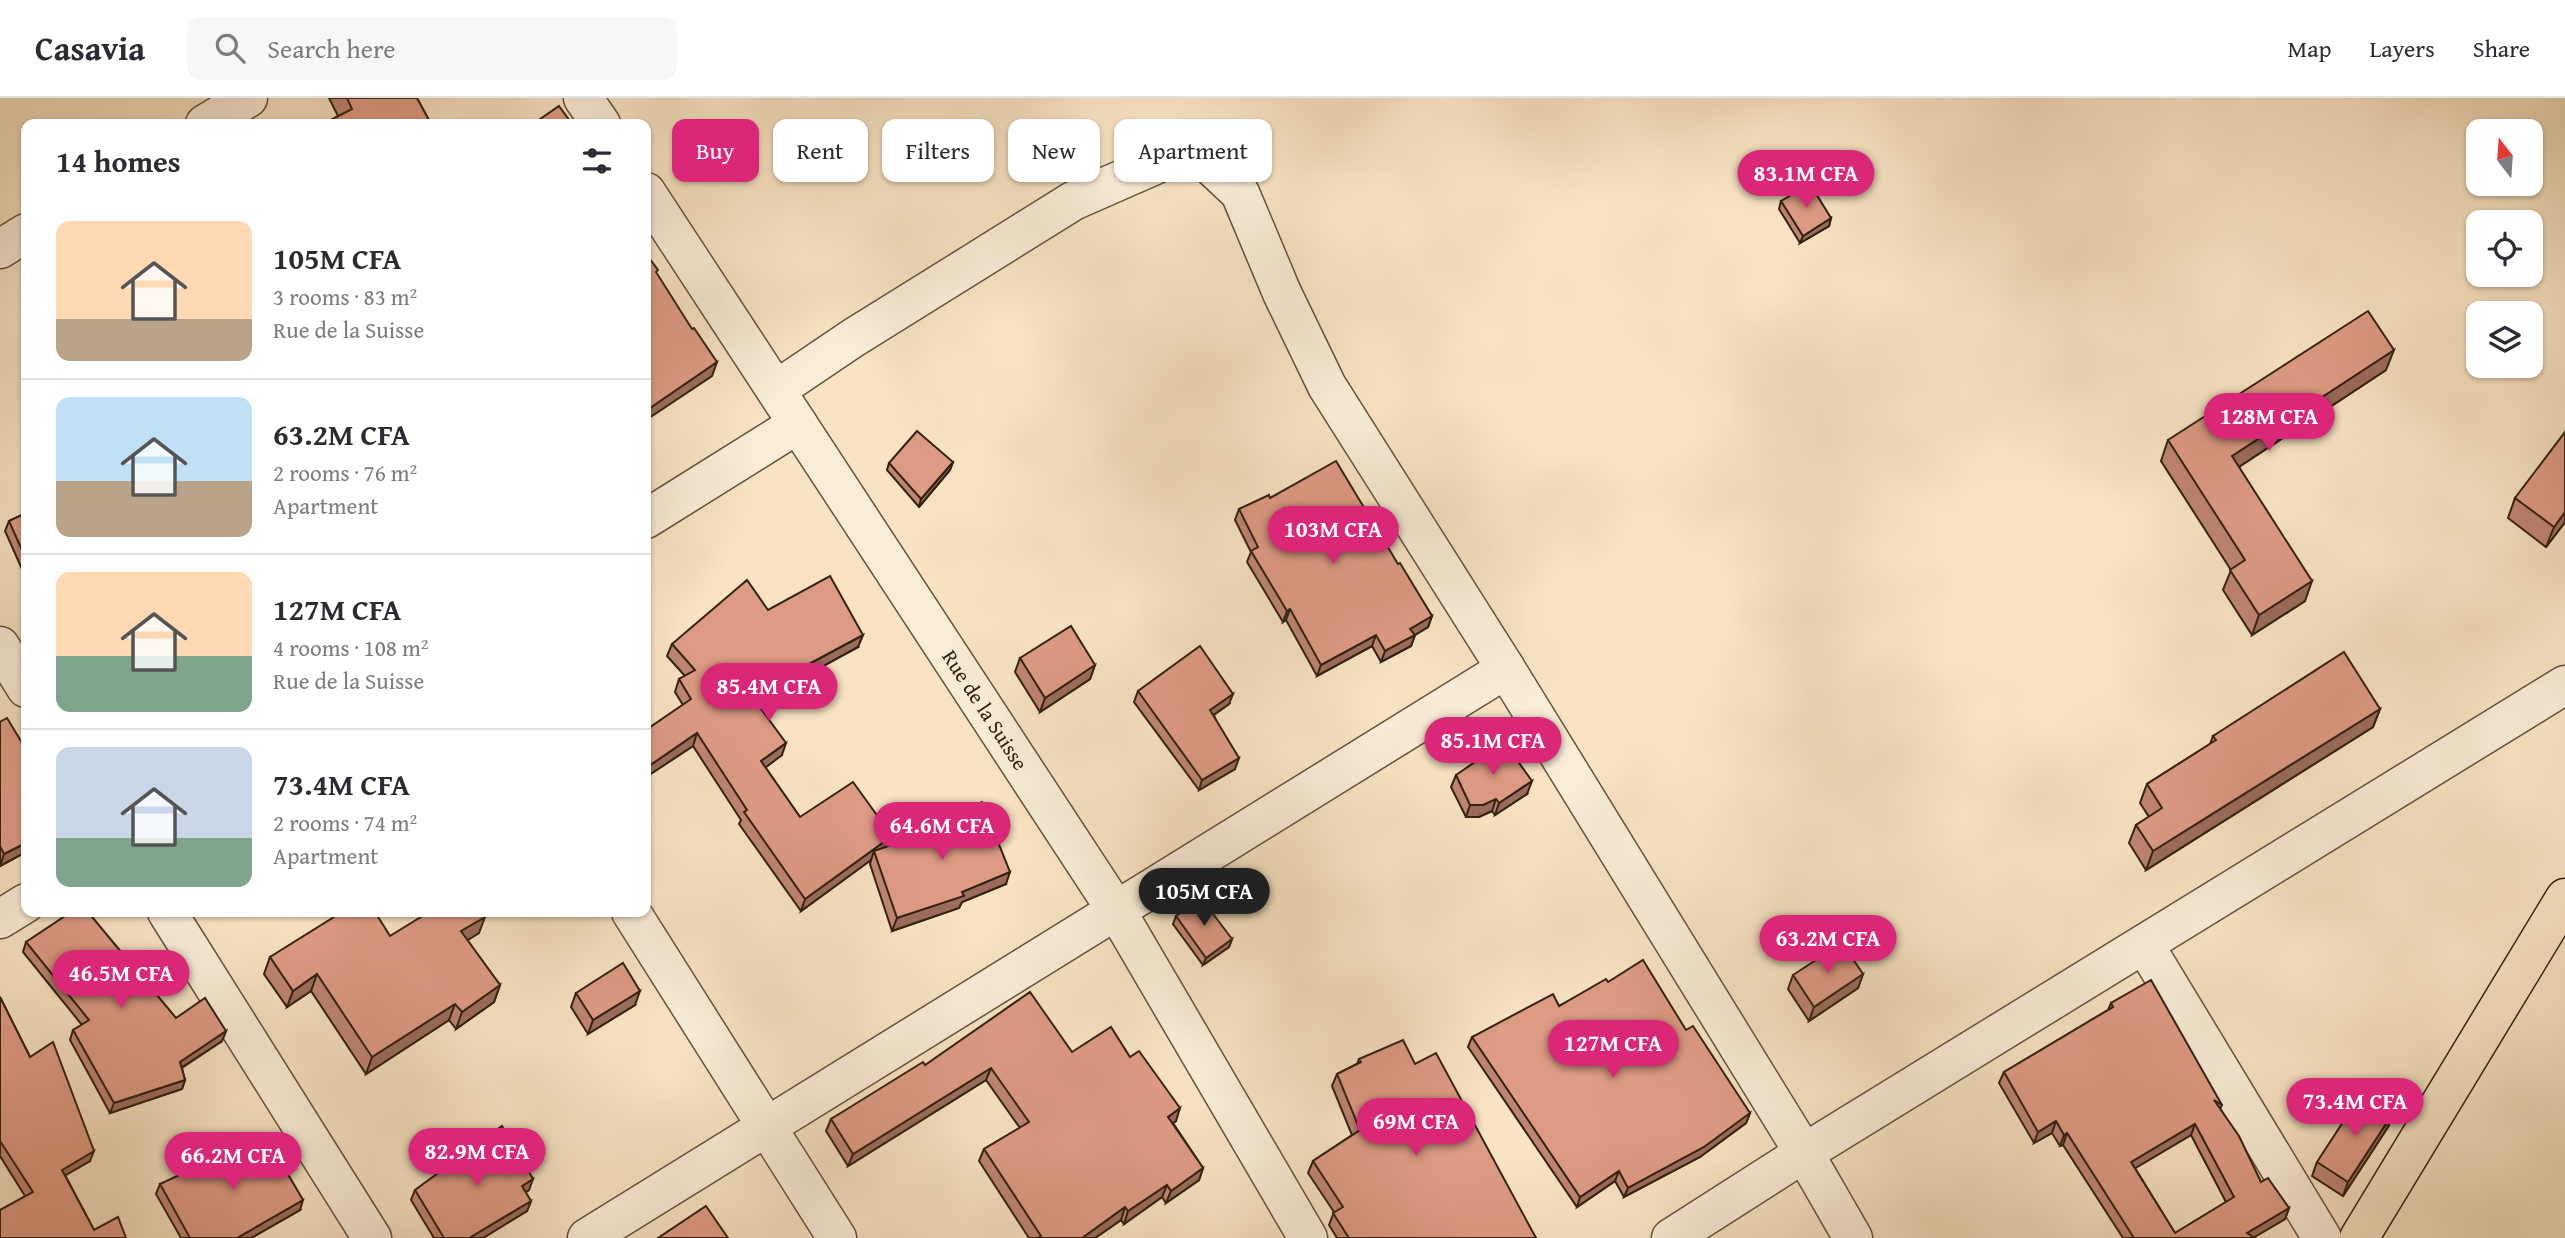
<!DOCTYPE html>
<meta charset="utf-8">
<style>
body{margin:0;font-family:"Gentium Book Plus",serif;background:#f7f7f7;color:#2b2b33;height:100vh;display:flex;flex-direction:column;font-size:26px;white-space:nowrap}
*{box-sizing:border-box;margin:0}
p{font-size:23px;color:#7c7c81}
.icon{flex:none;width:38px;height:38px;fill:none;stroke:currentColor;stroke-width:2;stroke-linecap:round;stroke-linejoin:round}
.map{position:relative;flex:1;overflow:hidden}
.side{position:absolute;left:21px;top:21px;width:630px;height:798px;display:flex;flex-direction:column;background:#fff;border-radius:14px;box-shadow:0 2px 5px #0004}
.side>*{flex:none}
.hud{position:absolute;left:672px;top:21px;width:665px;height:63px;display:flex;gap:14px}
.needle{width:46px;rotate:343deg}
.tools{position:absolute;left:2466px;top:21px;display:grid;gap:14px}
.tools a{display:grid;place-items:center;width:77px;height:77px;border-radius:14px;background:#fff;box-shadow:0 2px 5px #0004;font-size:35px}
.price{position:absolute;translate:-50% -60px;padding:0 16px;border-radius:24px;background:#db2777;color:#fff;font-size:23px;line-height:46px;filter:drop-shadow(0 2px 4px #0008)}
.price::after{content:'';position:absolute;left:50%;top:42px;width:21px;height:16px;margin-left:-10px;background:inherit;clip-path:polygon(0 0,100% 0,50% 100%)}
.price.selected{background:#222;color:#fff}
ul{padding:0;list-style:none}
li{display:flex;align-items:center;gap:21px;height:175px;padding:0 35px}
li+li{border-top:2px solid #e1e1e2}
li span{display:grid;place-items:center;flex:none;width:196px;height:140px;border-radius:14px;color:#555}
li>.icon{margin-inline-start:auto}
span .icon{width:84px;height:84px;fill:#fffc;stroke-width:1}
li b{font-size:30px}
h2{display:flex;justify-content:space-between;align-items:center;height:84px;padding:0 35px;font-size:30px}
.tag{padding:0 24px;border-radius:14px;background:#fff;box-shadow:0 2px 5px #0004;font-size:24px;line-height:63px}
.tag.selected{background:#db2777;color:#fff}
header{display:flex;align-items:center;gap:42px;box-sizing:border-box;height:98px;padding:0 35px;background:#fff;border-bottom:2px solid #e1e1e2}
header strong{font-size:33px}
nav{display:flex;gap:38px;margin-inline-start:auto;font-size:24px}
.search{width:490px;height:63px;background:#f7f7f7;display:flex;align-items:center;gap:18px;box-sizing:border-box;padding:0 24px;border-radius:14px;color:#7c7c81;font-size:26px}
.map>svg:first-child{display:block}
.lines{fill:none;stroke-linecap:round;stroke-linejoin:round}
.minor-casing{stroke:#64523d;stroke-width:41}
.major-casing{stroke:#322110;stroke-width:41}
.minor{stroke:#faedd8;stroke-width:38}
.major{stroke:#f8e4c3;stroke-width:38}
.wall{fill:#bf8572;stroke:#322110;stroke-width:2;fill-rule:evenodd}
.shaded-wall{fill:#9b6c5c;stroke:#322110;stroke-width:2}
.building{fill:#de9b84;stroke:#322110;stroke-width:2;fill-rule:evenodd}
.labels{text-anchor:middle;stroke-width:7;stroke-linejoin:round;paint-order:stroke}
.street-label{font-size:21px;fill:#322110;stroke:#faedd8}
</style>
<header>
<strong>Casavia</strong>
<div class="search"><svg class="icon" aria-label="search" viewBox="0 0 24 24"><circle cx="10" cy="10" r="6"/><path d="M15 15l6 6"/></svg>Search here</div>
<nav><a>Map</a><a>Layers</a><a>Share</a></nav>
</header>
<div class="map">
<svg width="2565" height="1140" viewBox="0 0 2565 1140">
<rect width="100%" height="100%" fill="#f8e4c3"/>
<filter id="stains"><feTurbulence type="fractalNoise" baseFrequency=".00286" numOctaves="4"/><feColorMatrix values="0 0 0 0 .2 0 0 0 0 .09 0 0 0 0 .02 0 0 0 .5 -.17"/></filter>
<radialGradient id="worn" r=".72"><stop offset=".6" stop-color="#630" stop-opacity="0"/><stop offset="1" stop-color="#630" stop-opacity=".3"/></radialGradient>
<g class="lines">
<g class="minor-casing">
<g id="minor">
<polyline points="583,0 601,26"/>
<polyline points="205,26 248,0"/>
<polyline points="646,94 1116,812 1308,1140"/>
<polyline points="0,151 26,135"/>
<polyline points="776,292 853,240 1073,103 1164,63 1206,63 1240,95 1282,195 1327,288 1506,571 1804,1055 1853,1140"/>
<polyline points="646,421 798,326"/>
<polyline points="0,548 26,590"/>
<polyline points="167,814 372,1140"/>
<polyline points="631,814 837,1140"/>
<polyline points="0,821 26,805"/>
<polyline points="2144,846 2322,1140"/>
<polyline points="587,1140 1506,571"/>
<polyline points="1671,1140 1804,1055 2565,587"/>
</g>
</g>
<g class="major-casing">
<polyline id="major" points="2359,1140 2565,800"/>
</g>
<use href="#minor" class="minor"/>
<use href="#major" class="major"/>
</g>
<g class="wall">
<polygon points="329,0 417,0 431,26 325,26 338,18"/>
<polygon points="1781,103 1831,120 1829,128 1800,145 1779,111"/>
<polygon points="2386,272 2239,369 2305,503 2252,537 2223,492 2231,472 2161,363 2168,342"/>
<polygon points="953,364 950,372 919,409 887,372 889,365"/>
<polygon points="1270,400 1398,466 1432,518 1428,529 1415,537 1411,548 1381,564 1372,548 1317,578 1286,522 1283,524 1247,464 1251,454 1235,422 1239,411"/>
<polygon points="2515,400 2565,424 2546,449 2508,420"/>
<polygon points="26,415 26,480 5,433 9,423"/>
<polygon points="768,512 858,549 756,604 782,657 765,669 800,719 892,738 888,749 944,728 948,718 1006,786 962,804 959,810 892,833 870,766 871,762 801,813 739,726 741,722 693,648 646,679 646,632 683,607 675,594 679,581 685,578 667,558 672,546"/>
<polygon points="1020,560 1095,567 1090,581 1040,614 1015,574"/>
<polygon points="1138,593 1229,606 1214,617 1235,671 1199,692 1134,604"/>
<polygon points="2380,611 2373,629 2146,772 2129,745 2136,727 2149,719 2140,705 2147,686 2210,646 2213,638"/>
<polygon points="0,624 26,754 0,768"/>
<polygon points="1456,677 1527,696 1495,717 1492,713 1479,719 1466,719 1451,689"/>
<polygon points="1176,818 1232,841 1229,849 1203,867 1173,826"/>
<polygon points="479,835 467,842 500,887 494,904 456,931 449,922 366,976 311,893 287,909 264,876 270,859 390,838"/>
<polygon points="26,844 176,920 226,933 222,943 182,970 185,982 182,991 110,1015 70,942 73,932 82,927 23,854"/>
<polygon points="1863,876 1858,890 1809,923 1788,891 1793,877"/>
<polygon points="1608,884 1686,932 1750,1015 1746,1025 1700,1059 1624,1099 1615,1083 1577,1109 1468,949 1472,939 1559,908"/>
<polygon points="576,895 635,907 588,936 571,909"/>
<polygon points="0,899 30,959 90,1063 65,1077 94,1132 126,1140 0,1140 25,1098 0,1058"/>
<path d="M2111,905l111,102 -2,4 41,73 28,26 -4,11 -31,18 1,1h-132l-60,-93 -3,1 -8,-13 -18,10 -35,-60 5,-11 104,-62zM2191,1037l35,67 -51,31 -40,-65z"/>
<polygon points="1072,954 1130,959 1176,1023 1173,1025 1203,1070 1199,1082 1166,1105 1162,1099 1124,1126 1121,1122 1095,1140 1029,1140 979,1063 984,1051 1020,1030 986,982 848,1068 826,1033 831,1021 925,967"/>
<polygon points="1359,961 1415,966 1536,1140 1337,1140 1329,1127 1334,1114 1308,1075 1313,1063 1352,1037 1332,988 1337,976 1357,966"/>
<polygon points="2388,1029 2343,1098 2312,1078 2317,1064"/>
<polygon points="160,1086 300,1112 251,1140 181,1140 156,1096"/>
<polygon points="415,1092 529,1092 525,1094 531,1103 527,1113 483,1140 434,1140 411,1102"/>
</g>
<g class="shaded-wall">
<polygon points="1831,120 1829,128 1800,145 1803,138"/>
<polygon points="2394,252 2386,272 2225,378 2232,358"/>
<polygon points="717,264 712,278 646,322 647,312"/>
<polygon points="953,364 950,372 919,409 921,401"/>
<polygon points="2565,414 2565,424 2546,449 2554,429"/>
<polygon points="2312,483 2305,503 2252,537 2259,517"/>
<polygon points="1290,511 1286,522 1283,524 1287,513"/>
<polygon points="1432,518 1428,529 1410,540 1415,537 1411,548 1381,564 1385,553 1410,531"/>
<polygon points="863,537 858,549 747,610 751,597"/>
<polygon points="1376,537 1372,548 1317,578 1321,567"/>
<polygon points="1095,567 1090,581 1040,614 1045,600"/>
<polygon points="1233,596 1229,606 1206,622 1210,612"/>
<polygon points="2380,611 2373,629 2146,772 2153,753"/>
<polygon points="697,635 693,648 646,679 646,670"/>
<polygon points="786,645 782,657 757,676 761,663"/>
<polygon points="1239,660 1235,671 1199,692 1202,682"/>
<polygon points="1532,683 1527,696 1495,717 1499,705"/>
<polygon points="1496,701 1492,713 1479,719 1466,719 1470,707"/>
<polygon points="892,738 887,751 874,753 871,762 801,813 805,801"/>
<polygon points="26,745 26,754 0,768 4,756"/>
<polygon points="1010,774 1006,786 962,804 959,810 892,833 897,820"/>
<polygon points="485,819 479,835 455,850 461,833"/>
<polygon points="1232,841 1229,849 1203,867 1206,860"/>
<polygon points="317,876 311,893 287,909 293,893"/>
<polygon points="1863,876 1858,890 1809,923 1814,909"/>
<polygon points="500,887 494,904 456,931 462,914"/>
<polygon points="640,893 635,907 588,936 593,922"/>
<polygon points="455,906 449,922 366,976 372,959"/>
<polygon points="226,933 222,943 176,973 180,964"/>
<polygon points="991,970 986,982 848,1068 853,1056"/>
<polygon points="185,982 182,991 110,1015 114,1005"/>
<polygon points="1180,1010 1176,1023 1164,1031 1168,1019"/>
<polygon points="1750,1015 1746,1025 1700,1059 1624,1099 1628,1090"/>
<polygon points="2393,1015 2388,1029 2343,1098 2348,1084"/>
<polygon points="2056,1023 2052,1035 2034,1045 2038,1034"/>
<polygon points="2195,1026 2191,1037 2127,1075 2131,1064"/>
<polygon points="2067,1035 2063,1047 2060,1048 2064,1037"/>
<polygon points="94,1053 90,1063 59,1081 62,1072"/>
<polygon points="1203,1070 1199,1082 1166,1105 1171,1093"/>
<polygon points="1619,1073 1615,1083 1577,1109 1580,1099"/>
<polygon points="533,1081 529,1092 518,1099 522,1088"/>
<polygon points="1167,1087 1162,1099 1124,1126 1128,1113"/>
<polygon points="303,1102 300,1112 251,1140 237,1140"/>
<polygon points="531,1103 527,1113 483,1140 469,1140"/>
<polygon points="1125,1109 1121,1122 1095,1140 1082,1140"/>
<polygon points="2289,1110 2285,1121 2253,1140 2247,1135"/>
</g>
<g class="building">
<polygon points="347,0 417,0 431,26 326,26 325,25 352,11"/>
<polygon points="559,8 572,26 533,26"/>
<polygon points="1810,86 1831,120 1803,138 1781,103"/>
<polygon points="646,156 658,172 656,174 692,231 694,230 717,264 647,312 646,310"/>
<polygon points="2368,213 2394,252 2232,358 2312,483 2259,517 2230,472 2245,462 2168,342"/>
<polygon points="917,333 953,364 921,401 889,365"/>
<polygon points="2565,334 2565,414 2554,429 2515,400"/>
<polygon points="1336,363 1398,466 1400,465 1432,518 1410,531 1415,537 1385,553 1376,537 1321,567 1290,511 1287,513 1251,453 1258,449 1239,411 1269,397 1270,400"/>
<polygon points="26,415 26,461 9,423"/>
<polygon points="830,478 863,537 751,597 786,645 761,663 800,719 853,684 892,738 805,801 744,714 747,712 697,635 646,670 646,632 691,601 679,581 695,572 672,546 747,482 768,512"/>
<polygon points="1071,528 1095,567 1045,600 1020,560"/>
<polygon points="1200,548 1233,596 1210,612 1239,660 1202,682 1138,593"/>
<polygon points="2344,554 2380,611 2153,753 2136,727 2162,710 2147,686 2216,642 2213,638"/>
<polygon points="7,620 21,643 24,641 26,644 26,745 4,756 0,748 0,624"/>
<polygon points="1504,644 1532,683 1499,705 1496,701 1483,707 1470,707 1456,677"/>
<polygon points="982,704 1010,774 962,794 964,798 897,820 874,753 951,726 948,718"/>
<polygon points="1201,800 1232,841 1206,860 1176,818"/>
<polygon points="71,814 88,814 176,920 205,900 226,933 180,964 185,982 114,1005 73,932 89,922 26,844"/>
<polygon points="342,814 375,814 390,838 429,814 482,814 485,819 461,833 500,887 462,914 455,906 372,959 317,876 293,893 270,859"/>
<polygon points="1842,845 1863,876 1814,909 1793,877"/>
<polygon points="1643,862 1686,932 1693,928 1750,1015 1704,1049 1628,1090 1619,1073 1580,1099 1472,939 1553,896 1559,908 1606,881 1608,884"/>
<polygon points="623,865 640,893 593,922 576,895"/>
<path d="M2151,882l71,125 -8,-5 25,36 22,46 7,-4 21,30 -42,25 8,5h-121l-67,-105 -3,2 -8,-14 -18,11 -34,-60 109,-65 -2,-4zM2195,1026l39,73 -59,36 -44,-71z"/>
<polygon points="1030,894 1072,954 1111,929 1130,959 1139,953 1180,1010 1168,1019 1203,1070 1171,1093 1167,1087 1128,1113 1125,1109 1082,1140 1038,1140 1041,1138 984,1051 1029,1024 991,970 853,1056 831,1021 923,964 925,967"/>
<polygon points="0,899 30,959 53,944 94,1053 62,1072 94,1132 118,1119 126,1140 0,1140 0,1112 33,1094 0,1043"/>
<polygon points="1403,942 1415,966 1436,955 1536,1140 1349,1140 1333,1115 1343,1109 1313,1063 1360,1032 1337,976 1361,964 1359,961"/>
<polygon points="2362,995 2393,1015 2348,1084 2317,1064"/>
<polygon points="502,1028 533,1081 522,1088 531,1103 469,1140 444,1140 415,1092"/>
<polygon points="265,1037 303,1102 237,1140 190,1140 160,1086"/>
<polygon points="706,1108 728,1140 658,1140"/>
</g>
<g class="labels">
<g class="street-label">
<text transform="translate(985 612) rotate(57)" y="7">Rue de la Suisse</text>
</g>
</g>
<rect width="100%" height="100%" filter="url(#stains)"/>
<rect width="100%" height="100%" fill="url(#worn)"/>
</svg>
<div class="tools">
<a><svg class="needle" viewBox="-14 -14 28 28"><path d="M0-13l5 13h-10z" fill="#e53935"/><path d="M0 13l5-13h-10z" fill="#7c7c81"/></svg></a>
<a><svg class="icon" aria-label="locate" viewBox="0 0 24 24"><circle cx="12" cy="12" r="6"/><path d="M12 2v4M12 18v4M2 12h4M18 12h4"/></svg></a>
<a><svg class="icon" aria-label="layers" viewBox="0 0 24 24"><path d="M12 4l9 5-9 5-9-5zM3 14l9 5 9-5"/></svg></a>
</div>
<b class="price" style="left:1806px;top:112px">83.1M CFA</b>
<b class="price" style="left:2269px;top:355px">128M CFA</b>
<b class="price" style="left:1333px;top:468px">103M CFA</b>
<b class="price" style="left:769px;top:625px">85.4M CFA</b>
<b class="price" style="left:1493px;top:679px">85.1M CFA</b>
<b class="price" style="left:942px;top:764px">64.6M CFA</b>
<b class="price selected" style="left:1204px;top:830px">105M CFA</b>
<b class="price" style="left:1828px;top:877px">63.2M CFA</b>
<b class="price" style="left:121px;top:912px">46.5M CFA</b>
<b class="price" style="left:1613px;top:982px">127M CFA</b>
<b class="price" style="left:2355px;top:1040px">73.4M CFA</b>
<b class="price" style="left:1416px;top:1060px">69M CFA</b>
<b class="price" style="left:477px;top:1090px">82.9M CFA</b>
<b class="price" style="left:233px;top:1094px">66.2M CFA</b>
<div class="hud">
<a class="tag selected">Buy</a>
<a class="tag">Rent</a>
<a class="tag">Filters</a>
<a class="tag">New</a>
<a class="tag">Apartment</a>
</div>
<section class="side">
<h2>14 homes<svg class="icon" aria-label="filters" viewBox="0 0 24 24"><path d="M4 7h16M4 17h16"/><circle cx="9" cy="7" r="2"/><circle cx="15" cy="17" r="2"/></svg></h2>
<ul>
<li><span style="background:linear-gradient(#ffd9b3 70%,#b9a48a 0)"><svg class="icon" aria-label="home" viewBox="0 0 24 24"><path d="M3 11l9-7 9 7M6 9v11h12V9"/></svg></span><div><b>105M CFA</b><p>3 rooms · 83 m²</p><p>Rue de la Suisse</p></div></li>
<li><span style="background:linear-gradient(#bfe0f5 60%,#b9a48a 0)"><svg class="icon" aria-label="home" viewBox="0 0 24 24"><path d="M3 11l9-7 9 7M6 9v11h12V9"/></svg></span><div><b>63.2M CFA</b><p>2 rooms · 76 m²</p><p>Apartment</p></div></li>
<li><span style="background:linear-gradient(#ffd9b3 60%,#7fa58c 0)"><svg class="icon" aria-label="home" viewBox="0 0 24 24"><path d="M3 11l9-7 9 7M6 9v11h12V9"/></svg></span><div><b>127M CFA</b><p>4 rooms · 108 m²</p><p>Rue de la Suisse</p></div></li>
<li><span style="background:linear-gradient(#c9d6e8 65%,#7fa58c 0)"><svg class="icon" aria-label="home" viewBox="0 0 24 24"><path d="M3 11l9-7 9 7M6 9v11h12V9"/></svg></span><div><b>73.4M CFA</b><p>2 rooms · 74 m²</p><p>Apartment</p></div></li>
</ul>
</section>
</div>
